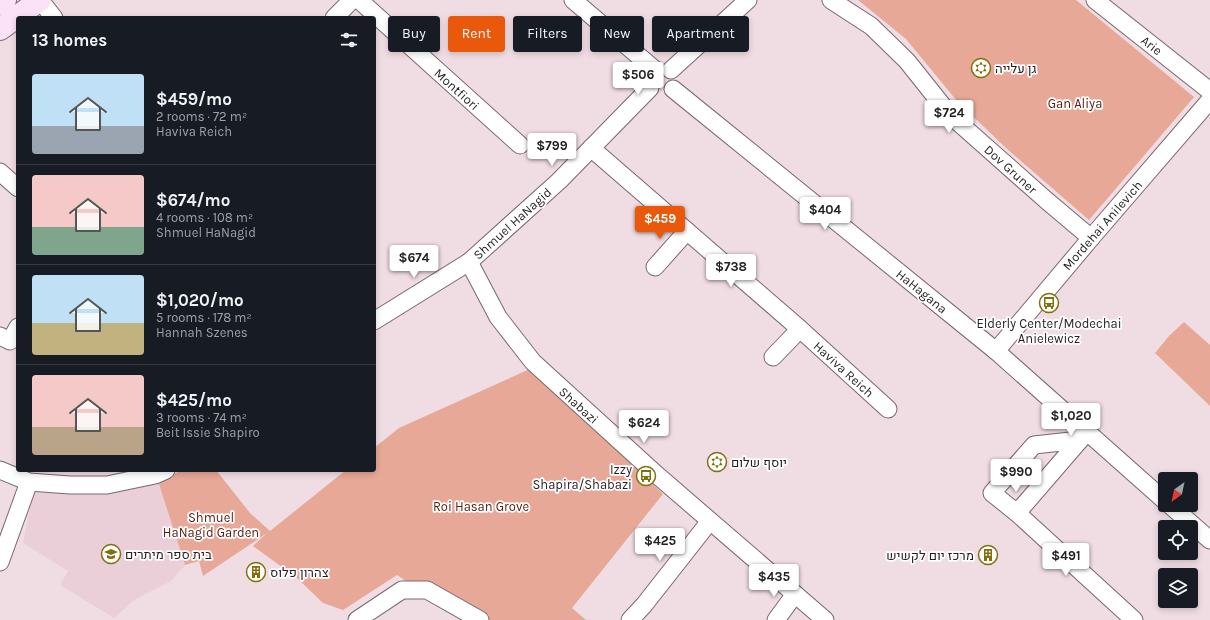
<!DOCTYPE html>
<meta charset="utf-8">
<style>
body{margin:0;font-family:Karla,Heebo,sans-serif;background:#242831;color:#f1f3f6;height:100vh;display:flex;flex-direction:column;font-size:15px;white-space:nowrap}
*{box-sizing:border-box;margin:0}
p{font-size:13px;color:#9ea1a6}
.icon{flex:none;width:22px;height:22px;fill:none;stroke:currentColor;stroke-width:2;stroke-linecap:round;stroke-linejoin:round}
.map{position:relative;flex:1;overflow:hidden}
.side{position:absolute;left:16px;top:16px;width:360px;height:456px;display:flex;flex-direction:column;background:#171b24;border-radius:4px;box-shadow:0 2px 6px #0003}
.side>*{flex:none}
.top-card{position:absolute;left:388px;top:16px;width:380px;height:36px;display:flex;gap:8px}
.needle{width:26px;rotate:213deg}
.buttons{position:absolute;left:1158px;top:472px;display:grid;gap:8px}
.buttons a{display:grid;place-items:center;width:40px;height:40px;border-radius:4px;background:#171b24;box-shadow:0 2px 6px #0003;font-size:20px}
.price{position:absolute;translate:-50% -34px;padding:0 9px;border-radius:4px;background:#fff;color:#222;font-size:13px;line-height:26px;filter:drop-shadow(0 1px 2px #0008)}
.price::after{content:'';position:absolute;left:50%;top:24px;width:12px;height:9px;margin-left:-6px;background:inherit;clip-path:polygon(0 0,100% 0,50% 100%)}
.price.on{background:#ea580c;color:#fff}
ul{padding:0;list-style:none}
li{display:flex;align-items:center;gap:12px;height:100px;padding:0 16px}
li+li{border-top:1px solid #363941}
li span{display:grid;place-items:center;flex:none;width:112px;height:80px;border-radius:4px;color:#555}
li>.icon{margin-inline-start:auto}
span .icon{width:48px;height:48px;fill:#fffc;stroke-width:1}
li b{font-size:17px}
h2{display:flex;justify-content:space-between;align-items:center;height:48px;padding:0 16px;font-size:17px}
.pill{padding:0 14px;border-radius:4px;background:#171b24;box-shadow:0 2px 6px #0003;font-size:14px;line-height:36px}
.pill.on{background:#ea580c;color:#fff}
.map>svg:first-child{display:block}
.built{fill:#eacfd8}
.green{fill:#e7a897}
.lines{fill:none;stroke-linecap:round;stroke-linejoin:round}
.street-casing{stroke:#78686e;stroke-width:19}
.secondary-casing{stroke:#78686e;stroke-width:24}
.street{stroke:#fff;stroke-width:17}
.secondary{stroke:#fce2f7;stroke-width:22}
.labels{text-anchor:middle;stroke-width:3.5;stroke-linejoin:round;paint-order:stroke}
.street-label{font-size:13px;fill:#251f21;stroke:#fff}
.poi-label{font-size:13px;fill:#251f21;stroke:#fff;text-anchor:start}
.park-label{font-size:13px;fill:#561d0d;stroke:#fff}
</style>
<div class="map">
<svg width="1210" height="620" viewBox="0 0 1210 620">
<rect width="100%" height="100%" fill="#f0dde3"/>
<polygon class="built" points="159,484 185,565 171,581 134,600 114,618 60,585 68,571 23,543 33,493"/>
<g class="green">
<polygon points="858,0 1076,0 1194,97 1089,220 1006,148 957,101 906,39"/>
<polygon points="1184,322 1210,345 1210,406 1155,353 1169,336"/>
<polygon points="532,368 663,494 572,608 586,620 465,620 397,575 343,610 323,603 297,578 253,546 267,533 203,576 199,561 185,565 159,484 181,470 216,470 250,513 270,531 346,470 374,470 374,448 399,428"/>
</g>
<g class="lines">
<g class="street-casing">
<g id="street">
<polyline points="40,0 54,18"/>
<polyline points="359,0 520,145"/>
<polyline points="573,0 654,69"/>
<polyline points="831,0 871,26 907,61 950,115 1046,200 1091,238"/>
<polyline points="1095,0 1210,91"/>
<polyline points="334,18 352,0"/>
<polyline points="671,70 748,0"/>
<polyline points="673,89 996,351 1165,501"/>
<polyline points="591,148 800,329 888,409"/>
<polyline points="0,172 18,188"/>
<polyline points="469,262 498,317 533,362 657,475 825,620"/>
<polyline points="655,267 687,231"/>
<polyline points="374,321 469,262 559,181 650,88"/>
<polyline points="0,336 10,341 18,327"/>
<polyline points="996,351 1091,238 1210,100"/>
<polyline points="773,357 800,329"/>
<polyline points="1080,440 1034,445 992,493 1017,513 1080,440 1087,432"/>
<polyline points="0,470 29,482 70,485 107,485 155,475 166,470"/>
<polyline points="1170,505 1210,540"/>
<polyline points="1017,513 1134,620"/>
<polyline points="0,562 29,482"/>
<polyline points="357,620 402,590 427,590 480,620"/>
<polyline points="630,620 644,605 710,521"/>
<polyline points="776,620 795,594"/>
</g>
</g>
<g class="secondary-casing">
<g id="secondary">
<polyline points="0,4 5,0"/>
<polyline points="0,29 40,0"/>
</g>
</g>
<use href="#street" class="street"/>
<use href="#secondary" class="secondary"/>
</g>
<defs>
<g id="synagogue-ring" transform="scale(1)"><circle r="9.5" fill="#fff" stroke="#826f0d" stroke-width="1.5"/><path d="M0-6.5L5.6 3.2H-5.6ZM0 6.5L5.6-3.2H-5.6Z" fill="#826f0d"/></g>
<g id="bus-ring" transform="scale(1)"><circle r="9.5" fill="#fff" stroke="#826f0d" stroke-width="1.5"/><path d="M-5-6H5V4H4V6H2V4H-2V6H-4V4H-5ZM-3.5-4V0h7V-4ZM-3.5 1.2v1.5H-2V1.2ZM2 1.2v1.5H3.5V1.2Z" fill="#826f0d"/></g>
<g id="school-ring" transform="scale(1)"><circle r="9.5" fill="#fff" stroke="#826f0d" stroke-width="1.5"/><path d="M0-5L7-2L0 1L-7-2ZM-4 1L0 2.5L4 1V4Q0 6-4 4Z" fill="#826f0d"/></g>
<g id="building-ring" transform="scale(1)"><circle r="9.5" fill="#fff" stroke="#826f0d" stroke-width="1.5"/><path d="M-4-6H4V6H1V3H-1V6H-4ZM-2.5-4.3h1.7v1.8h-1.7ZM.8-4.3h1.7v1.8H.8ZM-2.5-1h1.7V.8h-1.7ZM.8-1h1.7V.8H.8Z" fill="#826f0d"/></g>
</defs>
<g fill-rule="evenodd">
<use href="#synagogue-ring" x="981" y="68"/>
<use href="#bus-ring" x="1049" y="303"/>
<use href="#synagogue-ring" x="717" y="462"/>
<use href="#bus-ring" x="646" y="476"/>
<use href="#school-ring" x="111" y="554"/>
<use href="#building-ring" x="988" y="555"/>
<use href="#building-ring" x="256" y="572"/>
</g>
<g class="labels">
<g class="street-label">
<text transform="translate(1152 45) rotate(38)" y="5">Arie</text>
<text transform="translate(457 89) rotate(42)" y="5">Montfiori</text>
<text transform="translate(1011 169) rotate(42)" y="5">Dov Gruner</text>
<text transform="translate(512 223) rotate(-42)" y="5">Shmuel HaNagid</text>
<text transform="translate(1102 225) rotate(-49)" y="5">Mordehai Anilevich</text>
<text transform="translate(922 291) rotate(39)" y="5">HaHagana</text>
<text transform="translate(844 369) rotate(42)" y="5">Haviva Reich</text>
<text transform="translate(579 405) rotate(42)" y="5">Shabazi</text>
</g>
<g class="poi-label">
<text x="995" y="73">גן עלייה</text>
<text x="1049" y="328" text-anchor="middle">Elderly Center/Modechai<tspan x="1049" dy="15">Anielewicz</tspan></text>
<text x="731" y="467">יוסף שלום</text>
<text x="632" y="474" text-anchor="end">Izzy<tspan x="632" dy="15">Shapira/Shabazi</tspan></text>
<text x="125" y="559">בית ספר מיתרים</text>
<text x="974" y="560" text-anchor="end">מרכז יום לקשיש</text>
<text x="270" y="577">צהרון פלוס</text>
</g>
<g class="park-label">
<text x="1075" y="108">Gan Aliya</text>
<text x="481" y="511">Roi Hasan Grove</text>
<text x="211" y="522">Shmuel<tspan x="211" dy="15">HaNagid Garden</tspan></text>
</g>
</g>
</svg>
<div class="buttons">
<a><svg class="needle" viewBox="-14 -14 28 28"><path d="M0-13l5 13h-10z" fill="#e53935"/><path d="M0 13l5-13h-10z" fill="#9ea1a6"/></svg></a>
<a><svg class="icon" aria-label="locate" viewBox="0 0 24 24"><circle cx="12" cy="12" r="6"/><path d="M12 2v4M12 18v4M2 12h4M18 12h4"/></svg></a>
<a><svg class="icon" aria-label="layers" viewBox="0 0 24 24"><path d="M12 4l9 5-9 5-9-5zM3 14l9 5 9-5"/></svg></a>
</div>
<b class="price" style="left:638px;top:96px">$506</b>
<b class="price" style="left:949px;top:134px">$724</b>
<b class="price" style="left:552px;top:167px">$799</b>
<b class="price" style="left:825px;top:231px">$404</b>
<b class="price on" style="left:660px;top:240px">$459</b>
<b class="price" style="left:414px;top:279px">$674</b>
<b class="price" style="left:731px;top:288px">$738</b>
<b class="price" style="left:1071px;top:437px">$1,020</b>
<b class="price" style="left:644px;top:444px">$624</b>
<b class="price" style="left:1016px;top:493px">$990</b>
<b class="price" style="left:660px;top:562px">$425</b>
<b class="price" style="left:1066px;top:577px">$491</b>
<b class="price" style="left:774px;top:598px">$435</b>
<div class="top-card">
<a class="pill">Buy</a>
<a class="pill on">Rent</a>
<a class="pill">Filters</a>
<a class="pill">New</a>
<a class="pill">Apartment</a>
</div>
<section class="side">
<h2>13 homes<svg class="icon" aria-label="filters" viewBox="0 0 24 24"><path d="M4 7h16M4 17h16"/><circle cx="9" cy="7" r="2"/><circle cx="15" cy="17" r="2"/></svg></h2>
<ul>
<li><span style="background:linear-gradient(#bfe0f5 65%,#9aa5b1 0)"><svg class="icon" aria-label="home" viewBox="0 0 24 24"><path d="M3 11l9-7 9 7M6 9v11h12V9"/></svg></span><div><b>$459/mo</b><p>2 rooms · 72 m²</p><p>Haviva Reich</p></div></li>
<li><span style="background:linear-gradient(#f6c9c9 65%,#7fa58c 0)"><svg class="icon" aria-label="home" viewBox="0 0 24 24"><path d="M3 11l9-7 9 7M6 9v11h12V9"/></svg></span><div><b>$674/mo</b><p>4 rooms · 108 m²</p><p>Shmuel HaNagid</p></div></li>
<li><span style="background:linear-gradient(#bfe0f5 60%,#c2b280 0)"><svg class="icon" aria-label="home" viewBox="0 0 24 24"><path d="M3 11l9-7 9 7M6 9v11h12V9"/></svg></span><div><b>$1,020/mo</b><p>5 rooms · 178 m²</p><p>Hannah Szenes</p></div></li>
<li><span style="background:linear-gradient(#f6c9c9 65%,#b9a48a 0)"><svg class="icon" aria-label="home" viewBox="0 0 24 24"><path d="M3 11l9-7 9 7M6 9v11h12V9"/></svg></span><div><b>$425/mo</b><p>3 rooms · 74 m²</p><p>Beit Issie Shapiro</p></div></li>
</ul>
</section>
</div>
